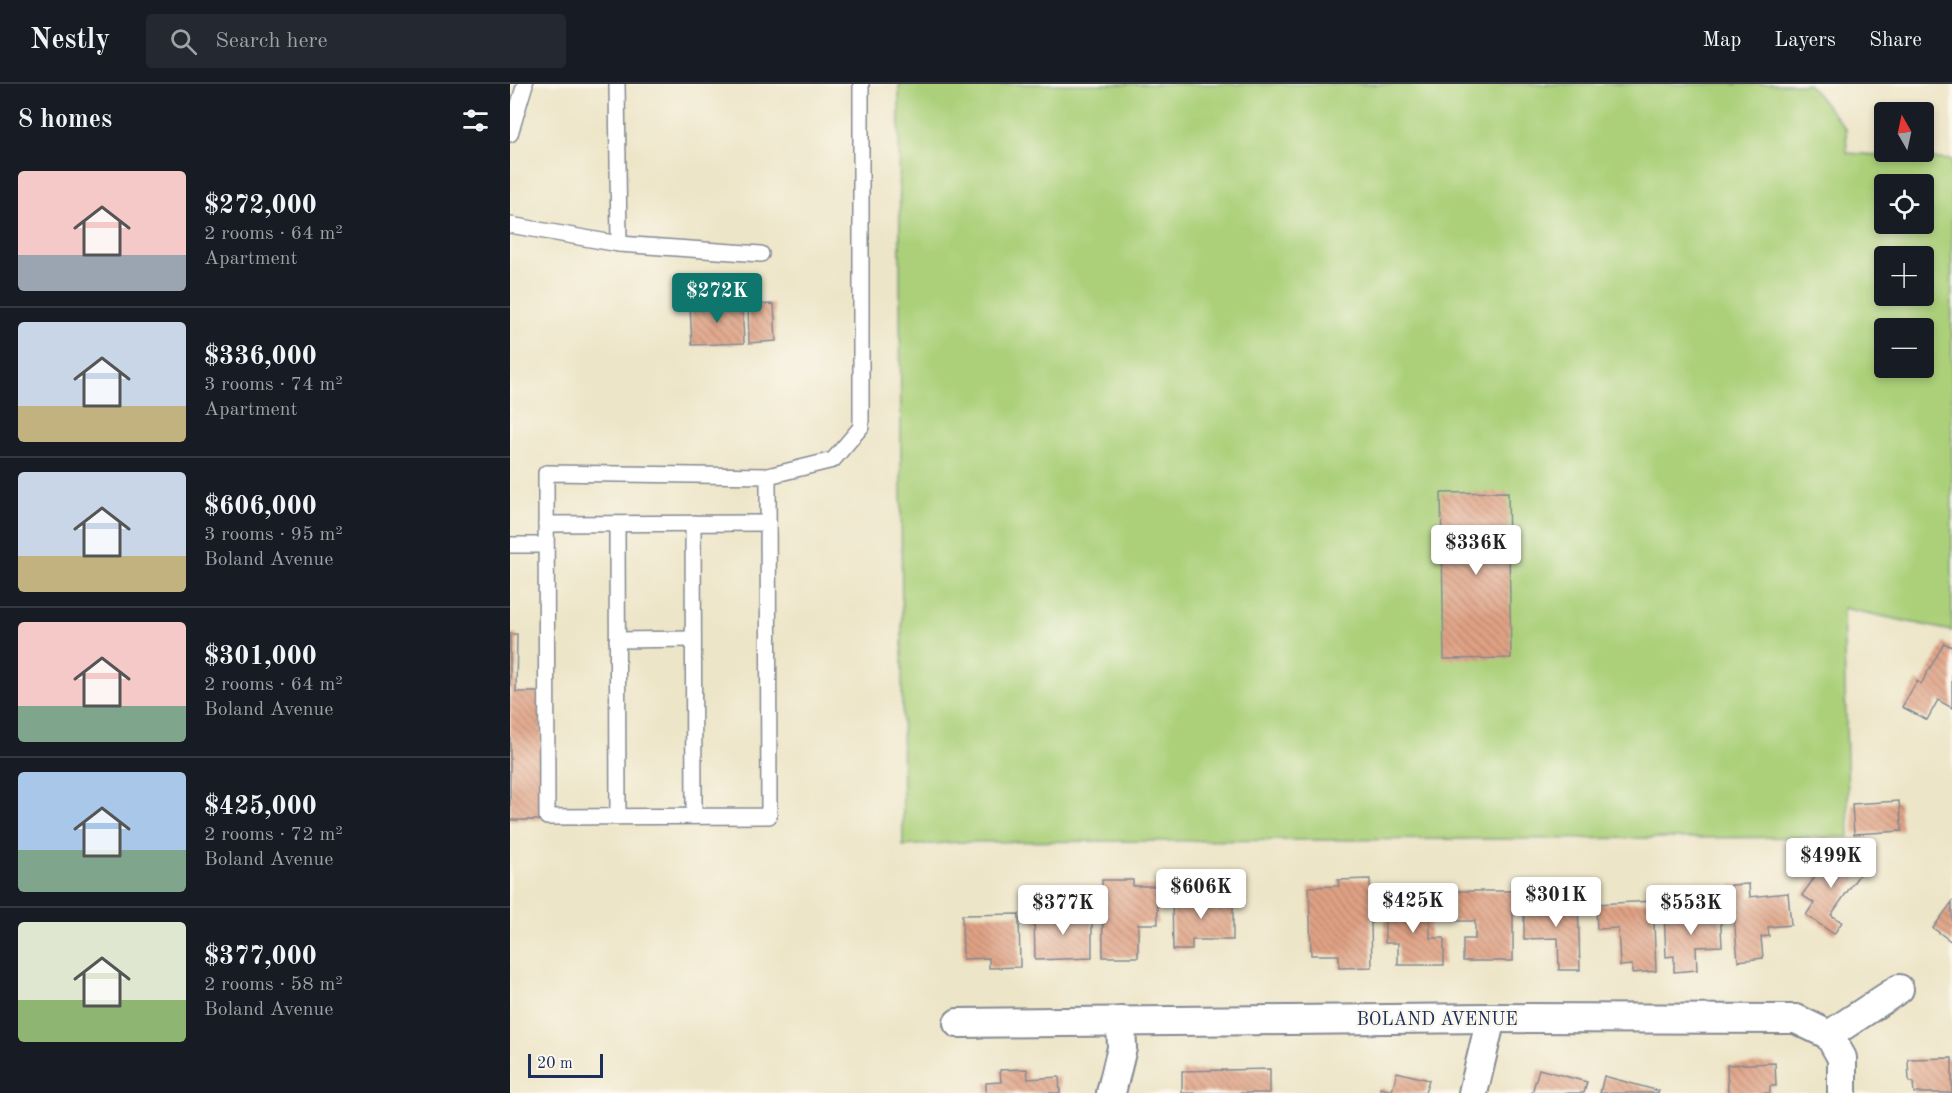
<!DOCTYPE html>
<meta charset="utf-8">
<style>
body{margin:0;font-family:"Old Standard TT",serif;background:#242831;color:#f1f3f6;height:100vh;display:flex;flex-direction:column;font-size:22px;white-space:nowrap}
*{box-sizing:border-box;margin:0}
p{font-size:20px;color:#9ea1a6}
.icon{flex:none;width:33px;height:33px;fill:none;stroke:currentColor;stroke-width:2;stroke-linecap:round;stroke-linejoin:round}
.map{position:relative;flex:1;overflow:hidden}
.details{display:flex;flex-direction:column;background:#171b24;width:510px}
.details>*{flex:none}
.needle{width:39px;rotate:351deg}
.controls{position:absolute;left:1364px;top:18px;display:grid;gap:12px}
.controls a{display:grid;place-items:center;width:60px;height:60px;border-radius:6px;background:#171b24;box-shadow:0 3px 9px #0003;font-size:30px}
.scale{position:absolute;left:18px;bottom:15px;width:75px;box-sizing:border-box;padding-left:6px;border:3px solid #1b2f5e;border-top:0;font-size:16px;line-height:21px;white-space:nowrap;color:#1b2f5e;-webkit-text-stroke:4px #fbf7ec;paint-order:stroke}
.price{position:absolute;translate:-50% -51px;padding:0 14px;border-radius:6px;background:#fff;color:#222;font-size:20px;line-height:39px;filter:drop-shadow(0 2px 3px #0008)}
.price::after{content:'';position:absolute;left:50%;top:36px;width:18px;height:14px;margin-left:-9px;background:inherit;clip-path:polygon(0 0,100% 0,50% 100%)}
.price.active{background:#0f766e;color:#fff}
ul{padding:0;list-style:none}
li{display:flex;align-items:center;gap:18px;height:150px;padding:0 18px}
li+li{border-top:2px solid #363941}
li span{display:grid;place-items:center;flex:none;width:168px;height:120px;border-radius:6px;color:#555}
li>.icon{margin-inline-start:auto}
span .icon{width:72px;height:72px;fill:#fffc;stroke-width:1}
li b{font-size:26px}
h2{display:flex;justify-content:space-between;align-items:center;height:72px;padding:0 18px;font-size:26px}
header{display:flex;align-items:center;gap:36px;box-sizing:border-box;height:84px;padding:0 30px;background:#171b24;border-bottom:2px solid #363941}
header strong{font-size:28px}
nav{display:flex;gap:33px;margin-inline-start:auto;font-size:21px}
.search{width:420px;height:54px;background:#242831;display:flex;align-items:center;gap:15px;box-sizing:border-box;padding:0 21px;border-radius:6px;color:#9ea1a6;font-size:22px}
main{display:flex;flex:1;min-height:0}
.map>svg:first-child{display:block}
.grass{fill:#abd079;stroke:#63806c;stroke-width:1.5;fill-rule:evenodd}
.building{fill:url(#building-back-hatch)}
.lines{fill:none;stroke-linecap:round;stroke-linejoin:round}
.lane-casing{stroke:#848a92;stroke-width:18}
.street-casing{stroke:#848a92;stroke-width:32}
.lane{stroke:#fff;stroke-width:15}
.street{stroke:#fff;stroke-width:28}
.labels{text-anchor:middle;stroke-width:4.5;stroke-linejoin:round;paint-order:stroke}
.street-label{font-size:18px;fill:#1b2f5e;stroke:#fbf7ec}
</style>
<header>
<strong>Nestly</strong>
<div class="search"><svg class="icon" aria-label="search" viewBox="0 0 24 24"><circle cx="10" cy="10" r="6"/><path d="M15 15l6 6"/></svg>Search here</div>
<nav><a>Map</a><a>Layers</a><a>Share</a></nav>
</header>
<main>
<section class="details">
<h2>8 homes<svg class="icon" aria-label="filters" viewBox="0 0 24 24"><path d="M4 7h16M4 17h16"/><circle cx="9" cy="7" r="2"/><circle cx="15" cy="17" r="2"/></svg></h2>
<ul>
<li><span style="background:linear-gradient(#f6c9c9 70%,#9aa5b1 0)"><svg class="icon" aria-label="home" viewBox="0 0 24 24"><path d="M3 11l9-7 9 7M6 9v11h12V9"/></svg></span><div><b>$272,000</b><p>2 rooms · 64 m²</p><p>Apartment</p></div></li>
<li><span style="background:linear-gradient(#c9d6e8 70%,#c2b280 0)"><svg class="icon" aria-label="home" viewBox="0 0 24 24"><path d="M3 11l9-7 9 7M6 9v11h12V9"/></svg></span><div><b>$336,000</b><p>3 rooms · 74 m²</p><p>Apartment</p></div></li>
<li><span style="background:linear-gradient(#c9d6e8 70%,#c2b280 0)"><svg class="icon" aria-label="home" viewBox="0 0 24 24"><path d="M3 11l9-7 9 7M6 9v11h12V9"/></svg></span><div><b>$606,000</b><p>3 rooms · 95 m²</p><p>Boland Avenue</p></div></li>
<li><span style="background:linear-gradient(#f6c9c9 70%,#7fa58c 0)"><svg class="icon" aria-label="home" viewBox="0 0 24 24"><path d="M3 11l9-7 9 7M6 9v11h12V9"/></svg></span><div><b>$301,000</b><p>2 rooms · 64 m²</p><p>Boland Avenue</p></div></li>
<li><span style="background:linear-gradient(#a9c7e8 65%,#7fa58c 0)"><svg class="icon" aria-label="home" viewBox="0 0 24 24"><path d="M3 11l9-7 9 7M6 9v11h12V9"/></svg></span><div><b>$425,000</b><p>2 rooms · 72 m²</p><p>Boland Avenue</p></div></li>
<li><span style="background:linear-gradient(#dfe7d0 65%,#8fb573 0)"><svg class="icon" aria-label="home" viewBox="0 0 24 24"><path d="M3 11l9-7 9 7M6 9v11h12V9"/></svg></span><div><b>$377,000</b><p>2 rooms · 58 m²</p><p>Boland Avenue</p></div></li>
</ul>
</section>
<div class="map">
<svg width="1442" height="1009" viewBox="0 0 1442 1009">
<defs>
<pattern id="building-back-hatch" width="6" height="6" patternUnits="userSpaceOnUse" patternTransform="scale(1.5)"><rect width="6" height="6" fill="#e0a284"/><path d="M-1 5l2 2M0 0l6 6M5-1l2 2" fill="none" stroke="#b5846f"/></pattern>
</defs>
<rect width="100%" height="100%" fill="#fbf7ec"/>
<filter id="ink" filterUnits="userSpaceOnUse"><feTurbulence type="fractalNoise" baseFrequency=".0167" numOctaves="2"/><feDisplacementMap in="SourceGraphic" scale="12" xChannelSelector="R" yChannelSelector="G"/><feConvolveMatrix kernelMatrix="1 2 1 2 8 2 1 2 1" color-interpolation-filters="sRGB"/></filter>
<filter id="wash" filterUnits="userSpaceOnUse"><feTurbulence type="fractalNoise" baseFrequency=".008" numOctaves="4" result="noise"/><feDisplacementMap in="SourceGraphic" scale="24" xChannelSelector="R" yChannelSelector="G"/><feGaussianBlur stdDeviation="1.35" result="paint"/><feColorMatrix in="noise" values="0 0 0 0 0 0 0 0 0 0 0 0 0 0 0 0 0 1.4 0 .05"/><feComposite in="paint" operator="in"/></filter>
<g filter="url(#wash)">
<rect width="100%" height="100%" fill="#ede5c7"/>
<path class="grass" d="M389,0h909l38,45 1,24 105,7v471l-109,-23 6,229 -889,5 -57,4zM1374,100h39v40h-39zM1374,172h39v40h-39zM1374,244h39v40h-39z"/>
<g id="blocks">
<g class="building">
<polygon points="232,219 234,259 182,261 180,221"/>
<polygon points="264,220 266,257 239,259 238,221"/>
<polygon points="998,408 1001,574 934,575 931,409"/>
<polygon points="0,550 7,550 6,608 32,608 31,736 0,736"/>
<polygon points="1434,559 1442,563 1442,624 1428,616 1417,636 1392,623 1407,597 1411,600"/>
<polygon points="1389,717 1392,747 1344,750 1342,720"/>
<polygon points="1325,765 1353,785 1321,831 1332,838 1324,850 1296,831 1304,819 1292,811"/>
<polygon points="860,795 862,883 829,884 829,871 801,871 799,803 829,802 828,796"/>
<polygon points="592,796 623,796 623,802 647,802 648,840 628,840 628,873 593,873"/>
<polygon points="1239,800 1240,813 1278,809 1281,841 1258,843 1259,852 1251,853 1253,874 1228,877 1221,801"/>
<polygon points="943,807 1003,807 1003,877 953,877 953,855 965,855 965,837 943,837"/>
<polygon points="723,811 723,856 682,856 682,866 663,866 662,812"/>
<polygon points="1068,816 1070,886 1049,886 1048,854 1014,855 1014,817"/>
<polygon points="1143,817 1146,887 1122,889 1122,881 1110,882 1108,844 1087,845 1086,820"/>
<polygon points="875,818 920,818 920,854 934,854 934,881 888,881 888,859 875,859"/>
<polygon points="1442,818 1442,858 1423,844"/>
<polygon points="1210,825 1212,862 1186,863 1187,886 1164,888 1164,872 1156,873 1154,828"/>
<polygon points="582,829 582,874 525,876 524,831"/>
<polygon points="509,830 510,883 479,884 479,874 453,875 452,831"/>
<polygon points="1442,974 1442,1009 1404,1009 1403,998 1399,998 1398,975"/>
<polygon points="1265,979 1266,1002 1260,1002 1260,1009 1218,1009 1217,981"/>
<polygon points="517,985 518,995 549,993 550,1009 476,1009 476,999 491,998 490,986"/>
<polygon points="760,985 760,1009 672,1009 672,987"/>
<polygon points="1029,985 1077,998 1074,1009 1022,1009"/>
<polygon points="887,988 919,996 915,1009 869,1009 870,1004 882,1007"/>
<polygon points="1094,992 1149,1007 1148,1009 1090,1009"/>
</g>
</g>
</g>
<g filter="url(#ink)">
<use href="#blocks" fill-opacity="0" stroke="#848a92" stroke-width="1.5"/>
<g class="lines">
<g class="lane-casing">
<g id="lane">
<polyline points="107,0 109,160"/>
<polyline points="0,50 15,0"/>
<polyline points="0,141 109,160 251,170"/>
<polyline points="258,392 259,732 37,733 36,389 258,392 323,376 351,343 351,0"/>
<polyline points="183,439 184,732"/>
<polyline points="36,440 258,439"/>
<polyline points="107,440 108,732"/>
<polyline points="0,461 36,461"/>
<polyline points="107,556 183,555"/>
</g>
</g>
<g class="street-casing">
<g id="street">
<polyline points="448,939 981,934 1286,935 1319,951"/>
<polyline points="1319,951 1389,905"/>
<polyline points="1319,951 1332,974 1332,1009"/>
<polyline points="601,1009 612,964 611,937"/>
<polyline points="963,1009 981,934"/>
</g>
</g>
<use href="#lane" class="lane"/>
<use href="#street" class="street"/>
</g>
</g>
<g class="labels">
<g class="street-label">
<text x="927" y="941">BOLAND AVENUE</text>
</g>
</g>
</svg>
<div class="controls">
<a><svg class="needle" viewBox="-14 -14 28 28"><path d="M0-13l5 13h-10z" fill="#e53935"/><path d="M0 13l5-13h-10z" fill="#9ea1a6"/></svg></a>
<a><svg class="icon" aria-label="locate" viewBox="0 0 24 24"><circle cx="12" cy="12" r="6"/><path d="M12 2v4M12 18v4M2 12h4M18 12h4"/></svg></a>
<a>+</a>
<a>−</a>
</div>
<div class="scale">20 m</div>
<b class="price active" style="left:207px;top:240px">$272K</b>
<b class="price" style="left:966px;top:492px">$336K</b>
<b class="price" style="left:1321px;top:805px">$499K</b>
<b class="price" style="left:691px;top:836px">$606K</b>
<b class="price" style="left:1046px;top:844px">$301K</b>
<b class="price" style="left:903px;top:850px">$425K</b>
<b class="price" style="left:553px;top:852px">$377K</b>
<b class="price" style="left:1181px;top:852px">$553K</b>
</div>
</main>
